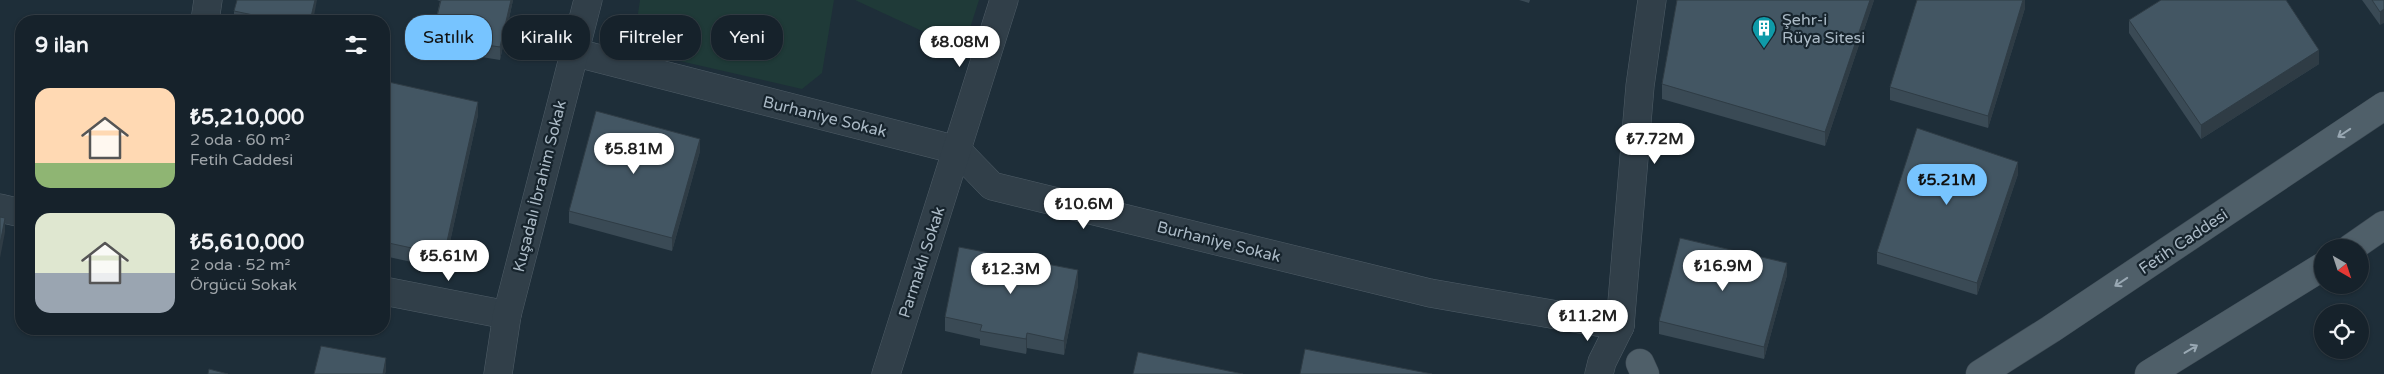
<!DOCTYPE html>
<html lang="tr">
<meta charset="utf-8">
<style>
body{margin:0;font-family:"Varela Round",sans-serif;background:#1f2a33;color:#f1f3f6;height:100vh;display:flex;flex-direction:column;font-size:19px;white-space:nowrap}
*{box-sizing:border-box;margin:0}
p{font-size:16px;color:#9ea4a9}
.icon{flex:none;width:28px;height:28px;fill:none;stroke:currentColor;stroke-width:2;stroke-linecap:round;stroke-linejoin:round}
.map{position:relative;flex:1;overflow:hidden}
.side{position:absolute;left:15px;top:15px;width:375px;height:320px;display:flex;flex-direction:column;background:#16222b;border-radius:20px;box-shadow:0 1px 4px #0004,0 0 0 1px #353f47}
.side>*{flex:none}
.banner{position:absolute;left:405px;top:15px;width:475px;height:45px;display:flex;gap:10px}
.needle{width:32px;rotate:141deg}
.tools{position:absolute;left:2314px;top:239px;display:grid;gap:10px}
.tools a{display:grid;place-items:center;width:55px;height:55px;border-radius:50%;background:#16222b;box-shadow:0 1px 4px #0004,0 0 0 1px #353f47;font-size:25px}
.price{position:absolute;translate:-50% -42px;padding:0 11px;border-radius:18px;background:#fff;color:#222;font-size:16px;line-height:32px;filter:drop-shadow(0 1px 2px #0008)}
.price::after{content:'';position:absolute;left:50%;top:30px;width:15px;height:11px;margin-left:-8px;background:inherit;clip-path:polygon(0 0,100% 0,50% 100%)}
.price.active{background:#77c4ff;color:#111}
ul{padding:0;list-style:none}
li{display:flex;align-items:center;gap:15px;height:125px;padding:0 20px}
li span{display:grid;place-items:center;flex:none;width:140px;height:100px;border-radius:15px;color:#555}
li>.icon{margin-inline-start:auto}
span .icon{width:60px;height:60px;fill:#fffc;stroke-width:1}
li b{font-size:21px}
h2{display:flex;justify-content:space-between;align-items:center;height:60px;padding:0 20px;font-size:21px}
.pill{padding:0 18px;border-radius:20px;background:#16222b;box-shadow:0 1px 4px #0004,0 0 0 1px #353f47;font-size:18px;line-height:45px}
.pill.active{background:#77c4ff;color:#111}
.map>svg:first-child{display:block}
.green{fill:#1f3a38}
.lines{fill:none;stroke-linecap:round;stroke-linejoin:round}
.minor-casing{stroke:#4f5d67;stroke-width:29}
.major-casing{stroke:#3e4b55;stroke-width:29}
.minor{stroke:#313f49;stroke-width:28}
.major{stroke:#4f5f69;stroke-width:28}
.wall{fill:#3a4a55}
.shaded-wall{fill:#2f3c45}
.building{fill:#435663;stroke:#2f3c45}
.oneway{stroke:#99a8b3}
.labels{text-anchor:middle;stroke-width:4.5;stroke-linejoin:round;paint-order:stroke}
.poi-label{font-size:16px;fill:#abbac6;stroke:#17242d;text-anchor:start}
.street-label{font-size:16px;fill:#abbac6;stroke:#17242d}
</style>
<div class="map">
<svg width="2384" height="374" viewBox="0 0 2384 374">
<rect width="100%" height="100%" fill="#1e2e39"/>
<g class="green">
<polygon points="640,0 834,0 822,73 802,89 645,53 636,27"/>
<polygon points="855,0 979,0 963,50"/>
</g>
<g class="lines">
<g class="minor-casing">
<g id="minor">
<polyline points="205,21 208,0"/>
<polyline points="573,52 957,150 992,186 1430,293 1620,326"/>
<polyline points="0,208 21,213"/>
<polyline points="384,291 507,315"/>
<polyline points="498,374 507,315 588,0"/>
<polyline points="886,374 1004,0"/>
<polyline points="1599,374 1602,362 1620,326 1640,86 1652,0"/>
</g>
</g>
<g class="major-casing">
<g id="major">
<polyline points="2351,248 2384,225"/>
<polyline points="1640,363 1645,374"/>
<polyline points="1980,374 2051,329 2384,106"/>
<polyline points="2149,374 2322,267"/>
</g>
</g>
<use href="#minor" class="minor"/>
<use href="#major" class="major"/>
</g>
<g class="wall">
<polygon points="437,0 513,0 500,60 432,49 432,37 440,1"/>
<polygon points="1519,0 1530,0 1529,3"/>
<polygon points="1677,0 1874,0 1825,146 1662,99 1662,84"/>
<polygon points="2025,0 2025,8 1988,128 1890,100 1890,87"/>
<polygon points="2362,0 2384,0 2380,25"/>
<polygon points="234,11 313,21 234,21"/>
<polygon points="2129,20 2319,64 2201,139 2129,33"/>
<polygon points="384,81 478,115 444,269 384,256"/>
<polygon points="700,151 672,251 569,223 569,211"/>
<polygon points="2018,174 1977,295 1877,264 1877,252"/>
<polygon points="1787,275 1764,359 1659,334 1659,321"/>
<polygon points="1078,285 1064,355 1027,348 1026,354 980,345 980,339 945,331 945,317"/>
</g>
<g class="shaded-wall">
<polygon points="315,0 317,0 313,21 310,21"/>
<polygon points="511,0 513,0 500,60 500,47"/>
<polygon points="1870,0 1874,0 1825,146 1825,132"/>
<polygon points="2023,0 2025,0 2025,8 1988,128 1988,116"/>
<polygon points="2384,9 2384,23 2380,25 2380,12"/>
<polygon points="2319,50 2319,64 2201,139 2201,125"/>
<polygon points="478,102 478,115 444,269 444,255"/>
<polygon points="700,139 700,151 672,251 672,238"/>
<polygon points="2018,162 2018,174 1977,295 1977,283"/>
<polygon points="5,218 5,232 0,258 0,244"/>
<polygon points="1787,263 1787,275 1764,359 1764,347"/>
<polygon points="1078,270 1078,285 1064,355 1064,341"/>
<polygon points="1027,333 1027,348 1026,354 1026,339"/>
<polygon points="386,358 386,372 385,374 383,374"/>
</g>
<g class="building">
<polygon points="237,0 315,0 310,21 282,21 234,11"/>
<polygon points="441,0 511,0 500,47 432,37"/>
<polygon points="1677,0 1870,0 1825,132 1662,84"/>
<polygon points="1917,0 2023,0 1988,116 1890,87"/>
<polygon points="2161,0 2286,0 2319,50 2201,125 2129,20"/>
<polygon points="2372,0 2384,0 2384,9 2380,12"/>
<polygon points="384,81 478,102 444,255 384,242"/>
<polygon points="596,111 700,139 672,238 569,211"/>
<polygon points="1917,128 2018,162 1977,283 1877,252"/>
<polygon points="0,217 5,218 0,244"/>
<polygon points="1680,238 1787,263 1764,347 1659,321"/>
<polygon points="959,247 1078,270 1064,341 1027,333 1026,339 980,331 982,325 945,317"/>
<polygon points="321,346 386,358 383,374 314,374"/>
<polygon points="1305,349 1432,374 1300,374"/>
<polygon points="1138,352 1243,374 1133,374"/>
<polygon points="209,369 228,374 208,374"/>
</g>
<defs><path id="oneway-shaft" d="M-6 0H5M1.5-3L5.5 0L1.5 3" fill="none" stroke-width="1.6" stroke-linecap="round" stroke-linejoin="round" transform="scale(1.25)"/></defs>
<g class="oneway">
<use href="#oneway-shaft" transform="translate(2344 133) rotate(146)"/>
<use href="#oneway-shaft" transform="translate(2121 282) rotate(146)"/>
<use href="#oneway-shaft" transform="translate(2191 349) rotate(-31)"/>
</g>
<defs>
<g id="building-pin" transform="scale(1.25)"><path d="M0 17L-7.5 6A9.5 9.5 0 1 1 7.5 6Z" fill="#0f9aa8" stroke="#17242d"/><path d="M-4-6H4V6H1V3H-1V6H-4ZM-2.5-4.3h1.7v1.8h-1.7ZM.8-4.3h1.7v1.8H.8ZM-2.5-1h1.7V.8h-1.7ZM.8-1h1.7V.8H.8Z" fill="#fff"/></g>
</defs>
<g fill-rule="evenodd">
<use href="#building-pin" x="1764" y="28"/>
</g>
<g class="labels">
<g class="poi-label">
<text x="1782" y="25">Şehr-i<tspan x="1782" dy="18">Rüya Sitesi</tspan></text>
</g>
<g class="street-label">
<text transform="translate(825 116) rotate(14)" y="6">Burhaniye Sokak</text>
<text transform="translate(539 186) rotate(-76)" y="6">Kuşadalı İbrahim Sokak</text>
<text transform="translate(1219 241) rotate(14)" y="6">Burhaniye Sokak</text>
<text transform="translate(2183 241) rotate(-34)" y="6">Fetih Caddesi</text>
<text transform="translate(921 262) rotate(-72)" y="6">Parmaklı Sokak</text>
</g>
</g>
</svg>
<div class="tools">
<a><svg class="needle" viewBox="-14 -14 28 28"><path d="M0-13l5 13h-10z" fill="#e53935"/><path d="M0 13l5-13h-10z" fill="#9ea4a9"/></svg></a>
<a><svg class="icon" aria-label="locate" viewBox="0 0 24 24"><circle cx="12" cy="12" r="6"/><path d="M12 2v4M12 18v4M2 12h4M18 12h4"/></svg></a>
</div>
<b class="price" style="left:960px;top:68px">₺8.08M</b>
<b class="price" style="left:1655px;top:165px">₺7.72M</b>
<b class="price" style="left:634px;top:175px">₺5.81M</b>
<b class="price active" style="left:1947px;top:206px">₺5.21M</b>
<b class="price" style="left:1084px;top:230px">₺10.6M</b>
<b class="price" style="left:449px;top:282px">₺5.61M</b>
<b class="price" style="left:1723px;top:292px">₺16.9M</b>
<b class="price" style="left:1011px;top:295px">₺12.3M</b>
<b class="price" style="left:1588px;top:342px">₺11.2M</b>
<div class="banner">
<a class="pill active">Satılık</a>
<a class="pill">Kiralık</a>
<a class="pill">Filtreler</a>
<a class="pill">Yeni</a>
</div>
<section class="side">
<h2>9 ilan<svg class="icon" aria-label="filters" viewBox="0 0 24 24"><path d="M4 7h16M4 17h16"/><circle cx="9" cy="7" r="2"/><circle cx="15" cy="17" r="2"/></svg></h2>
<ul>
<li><span style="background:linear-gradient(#ffd9b3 75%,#8fb573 0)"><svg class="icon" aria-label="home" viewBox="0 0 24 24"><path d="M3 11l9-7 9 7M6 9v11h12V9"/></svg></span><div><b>₺5,210,000</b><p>2 oda · 60 m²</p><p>Fetih Caddesi</p></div></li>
<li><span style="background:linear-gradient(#dfe7d0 60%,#9aa5b1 0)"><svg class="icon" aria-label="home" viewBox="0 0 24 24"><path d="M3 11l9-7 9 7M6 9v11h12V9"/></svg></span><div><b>₺5,610,000</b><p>2 oda · 52 m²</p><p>Örgücü Sokak</p></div></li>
</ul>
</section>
</div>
